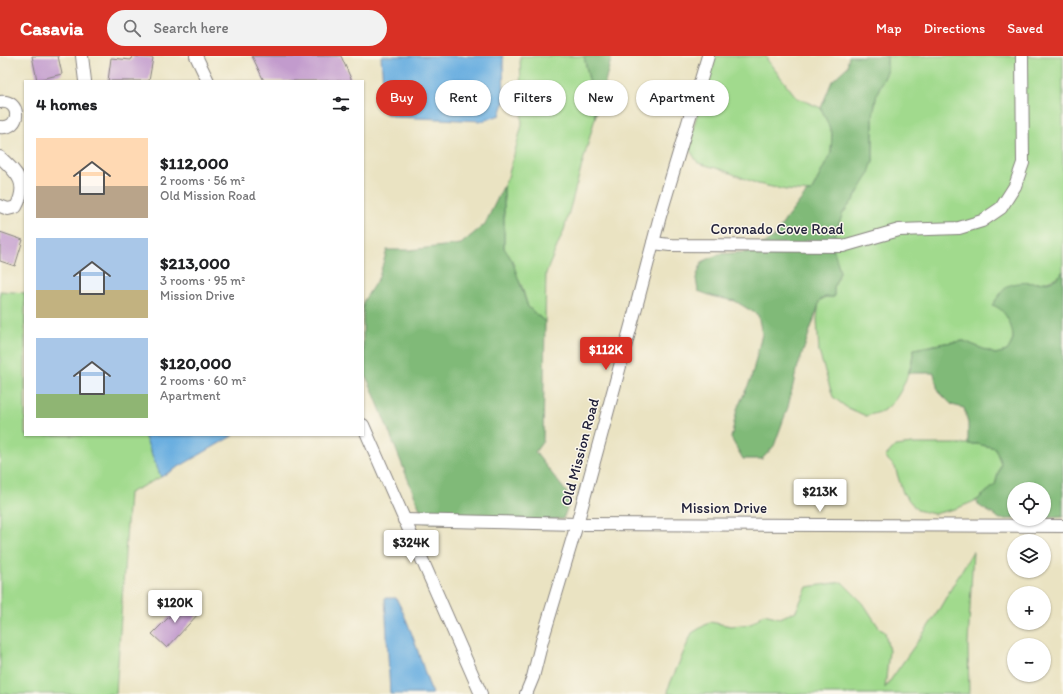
<!DOCTYPE html>
<meta charset="utf-8">
<style>
body{margin:0;font-family:Itim,sans-serif;background:#f2f2f2;color:#202124;height:100vh;display:flex;flex-direction:column;font-size:15px;white-space:nowrap}
*{box-sizing:border-box;margin:0}
p{font-size:13px;color:#757577}
.icon{flex:none;width:22px;height:22px;fill:none;stroke:currentColor;stroke-width:2;stroke-linecap:round;stroke-linejoin:round}
.map{position:relative;flex:1;overflow:hidden}
.panel{position:absolute;left:24px;top:24px;width:340px;height:356px;display:flex;flex-direction:column;background:#fff;border-radius:0px;box-shadow:0 1px 3px #0004}
.panel>*{flex:none}
.hud{position:absolute;left:376px;top:24px;width:380px;height:36px;display:flex;gap:8px}
.tools{position:absolute;left:1007px;top:426px;display:grid;gap:8px}
.tools a{display:grid;place-items:center;width:44px;height:44px;border-radius:50%;background:#fff;box-shadow:0 1px 3px #0004;font-size:20px}
.price{position:absolute;translate:-50% -34px;padding:0 9px;border-radius:4px;background:#fff;color:#222;font-size:13px;line-height:26px;filter:drop-shadow(0 1px 2px #0008)}
.price::after{content:'';position:absolute;left:50%;top:24px;width:12px;height:9px;margin-left:-6px;background:inherit;clip-path:polygon(0 0,100% 0,50% 100%)}
.price.selected{background:#d93025;color:#fff}
ul{padding:0;list-style:none}
li{display:flex;align-items:center;gap:12px;height:100px;padding:0 12px}
li span{display:grid;place-items:center;flex:none;width:112px;height:80px;border-radius:0px;color:#555}
li>.icon{margin-inline-start:auto}
span .icon{width:48px;height:48px;fill:#fffc;stroke-width:1}
li b{font-size:17px}
h2{display:flex;justify-content:space-between;align-items:center;height:48px;padding:0 12px;font-size:17px}
.pill{padding:0 14px;border-radius:18px;background:#fff;box-shadow:0 1px 3px #0004;font-size:14px;line-height:36px}
.pill.selected{background:#d93025;color:#fff}
header{display:flex;align-items:center;gap:24px;box-sizing:border-box;height:56px;padding:0 20px;background:#d93025;color:#fff}
header strong{font-size:19px}
nav{display:flex;gap:22px;margin-inline-start:auto;font-size:14px}
.search{width:280px;height:36px;background:#f2f2f2;display:flex;align-items:center;gap:10px;box-sizing:border-box;padding:0 14px;border-radius:22px;color:#757577;font-size:15px}
.map>svg:first-child{display:block}
.green{fill:#a1da8d;stroke:#627e64}
.forest{fill:#80ba78;stroke:#516e5a}
.water{fill:#6aafe0;stroke:#46688e}
.building{fill:#c29bcd}
.lines{fill:none;stroke-linecap:round;stroke-linejoin:round}
.minor-casing{stroke:#86827e;stroke-width:14}
.minor{stroke:#fff;stroke-width:12}
.labels{text-anchor:middle;stroke-width:3;stroke-linejoin:round;paint-order:stroke}
.street-label{font-size:15px;fill:#22223b;stroke:#fbf7ec}
</style>
<header>
<strong>Casavia</strong>
<div class="search"><svg class="icon" aria-label="search" viewBox="0 0 24 24"><circle cx="10" cy="10" r="6"/><path d="M15 15l6 6"/></svg>Search here</div>
<nav><a>Map</a><a>Directions</a><a>Saved</a></nav>
</header>
<div class="map">
<svg width="1063" height="638" viewBox="0 0 1063 638">
<rect width="100%" height="100%" fill="#fbf7ec"/>
<filter id="ink" filterUnits="userSpaceOnUse"><feTurbulence type="fractalNoise" baseFrequency=".025" numOctaves="2"/><feDisplacementMap in="SourceGraphic" scale="8" xChannelSelector="R" yChannelSelector="G"/><feConvolveMatrix kernelMatrix="1 2 1 2 8 2 1 2 1" color-interpolation-filters="sRGB"/></filter>
<filter id="wash" filterUnits="userSpaceOnUse"><feTurbulence type="fractalNoise" baseFrequency=".012" numOctaves="4" result="noise"/><feDisplacementMap in="SourceGraphic" scale="16" xChannelSelector="R" yChannelSelector="G"/><feGaussianBlur stdDeviation="0.9" result="paint"/><feColorMatrix in="noise" values="0 0 0 0 0 0 0 0 0 0 0 0 0 0 0 0 0 1.4 0 .05"/><feComposite in="paint" operator="in"/></filter>
<g filter="url(#wash)">
<rect width="100%" height="100%" fill="#eae3c2"/>
<g class="green">
<polygon points="520,0 584,0 594,48 595,62 564,174 546,217 545,266 528,251 522,231 504,192 504,129 508,121 522,69"/>
<polygon points="713,0 766,0 768,5 797,42 821,52 832,77 831,97 811,136 786,134 758,128 723,114 698,107 688,91"/>
<path d="M887,0h176v215l-3,5 -18,7h-18l-32,22c14,3 21,21 21,34 -1,4 -4,9 -6,12l-12,3 -31,-13 -19,2 -31,6c-3,19 -12,50 -30,61 -5,3 -12,4 -18,6l-20,-9 -13,-10 -14,-45 -2,-33 2,-18 6,-4h9v-10l6,-15 -7,-25 3,-16 7,-18 11,-14 19,-38v-45l4,-23 10,-21z"/>
<polygon points="0,235 25,237 25,379 144,379 161,421 129,437 116,638 0,638"/>
<polygon points="913,388 977,388 995,392 1001,407 995,429 977,444 958,452 934,458 917,454 903,437 895,411 885,401 895,390"/>
<polygon points="973,495 968,589 969,638 668,638 669,630 692,577 710,566 731,570 751,568 764,558 780,562 796,555 807,531 842,526 863,547 880,573 885,576 889,595 885,632 934,562"/>
</g>
<g class="forest">
<polygon points="584,0 612,0 595,62 594,48"/>
<polygon points="849,0 887,0 887,16 877,37 873,60 873,105 868,120 854,143 843,157 836,175 833,191 840,216 834,231 834,241 825,241 819,245 818,251 796,316 788,351 774,390 762,403 743,403 731,382 737,353 751,323 762,278 758,259 735,245 715,241 698,235 696,222 702,206 719,198 750,196 774,181 786,163 807,136 811,136 831,97 832,77 821,52 832,25 847,11"/>
<polygon points="504,129 504,192 512,204 528,251 545,266 543,385 535,396 571,442 563,463 425,466 372,333 363,314 363,246 379,221 387,194 410,194 461,188 485,168"/>
<path d="M1063,215v246l-19,1v-29h-30v30h-14l-22,-14 -1,-5 18,-15 6,-22 -6,-15 -18,-4h-9v-21l-4,-15 -12,-3 -14,-14 -4,-18h-25l2,-7 3,-17 31,-6 19,-2 31,13 12,-3c2,-3 5,-8 6,-12 0,-13 -8,-31 -21,-34 5,-6 10,-15 16,-19 15,-9 43,5 55,-15z"/>
</g>
<g class="water">
<polygon points="381,0 503,0 504,47 500,59 483,65 395,61 385,57"/>
<polygon points="144,379 234,379 161,421"/>
<path d="M385,542h11c16,30 25,64 36,96h-42z"/>
</g>
<g id="blocks">
<g class="building">
<polygon points="32,0 58,0 62,18 37,24"/>
<polygon points="133,0 153,2 149,25 108,25 111,2 131,4"/>
<polygon points="252,0 341,0 352,25 264,25"/>
<polygon points="0,176 23,184 15,210 0,205"/>
<polygon points="185,545 199,557 167,592 152,578"/>
</g>
</g>
</g>
<g filter="url(#ink)">
<use href="#blocks" fill-opacity="0" stroke="#86827e" stroke-width="1"/>
<g class="lines">
<g class="minor-casing">
<g id="minor">
<polyline points="82,0 85,25"/>
<polyline points="196,0 208,25"/>
<path d="M0,46c21,-3 22,28 0,25"/>
<path d="M0,101c17,16 29,26 16,50l-8,2 -8,-3"/>
<polyline points="653,187 670,189 843,190 899,174 959,172 982,165 1001,152 1015,130 1023,107 1022,0"/>
<polyline points="363,369 481,638"/>
<polyline points="404,464 577,468 1063,470"/>
<polyline points="526,638 533,621 542,585 577,468 635,255 660,160 708,0"/>
</g>
</g>
<use href="#minor" class="minor"/>
</g>
</g>
<g class="labels">
<g class="street-label">
<text x="777" y="178">Coronado Cove Road</text>
<text transform="translate(580 396) rotate(-75)" y="5">Old Mission Road</text>
<text x="724" y="457">Mission Drive</text>
</g>
</g>
</svg>
<div class="tools">
<a><svg class="icon" aria-label="locate" viewBox="0 0 24 24"><circle cx="12" cy="12" r="6"/><path d="M12 2v4M12 18v4M2 12h4M18 12h4"/></svg></a>
<a><svg class="icon" aria-label="layers" viewBox="0 0 24 24"><path d="M12 4l9 5-9 5-9-5zM3 14l9 5 9-5"/></svg></a>
<a>+</a>
<a>−</a>
</div>
<b class="price selected" style="left:606px;top:315px">$112K</b>
<b class="price" style="left:820px;top:457px">$213K</b>
<b class="price" style="left:411px;top:508px">$324K</b>
<b class="price" style="left:175px;top:568px">$120K</b>
<div class="hud">
<a class="pill selected">Buy</a>
<a class="pill">Rent</a>
<a class="pill">Filters</a>
<a class="pill">New</a>
<a class="pill">Apartment</a>
</div>
<section class="panel">
<h2>4 homes<svg class="icon" aria-label="filters" viewBox="0 0 24 24"><path d="M4 7h16M4 17h16"/><circle cx="9" cy="7" r="2"/><circle cx="15" cy="17" r="2"/></svg></h2>
<ul>
<li><span style="background:linear-gradient(#ffd9b3 60%,#b9a48a 0)"><svg class="icon" aria-label="home" viewBox="0 0 24 24"><path d="M3 11l9-7 9 7M6 9v11h12V9"/></svg></span><div><b>$112,000</b><p>2 rooms · 56 m²</p><p>Old Mission Road</p></div></li>
<li><span style="background:linear-gradient(#a9c7e8 65%,#c2b280 0)"><svg class="icon" aria-label="home" viewBox="0 0 24 24"><path d="M3 11l9-7 9 7M6 9v11h12V9"/></svg></span><div><b>$213,000</b><p>3 rooms · 95 m²</p><p>Mission Drive</p></div></li>
<li><span style="background:linear-gradient(#a9c7e8 70%,#8fb573 0)"><svg class="icon" aria-label="home" viewBox="0 0 24 24"><path d="M3 11l9-7 9 7M6 9v11h12V9"/></svg></span><div><b>$120,000</b><p>2 rooms · 60 m²</p><p>Apartment</p></div></li>
</ul>
</section>
</div>
